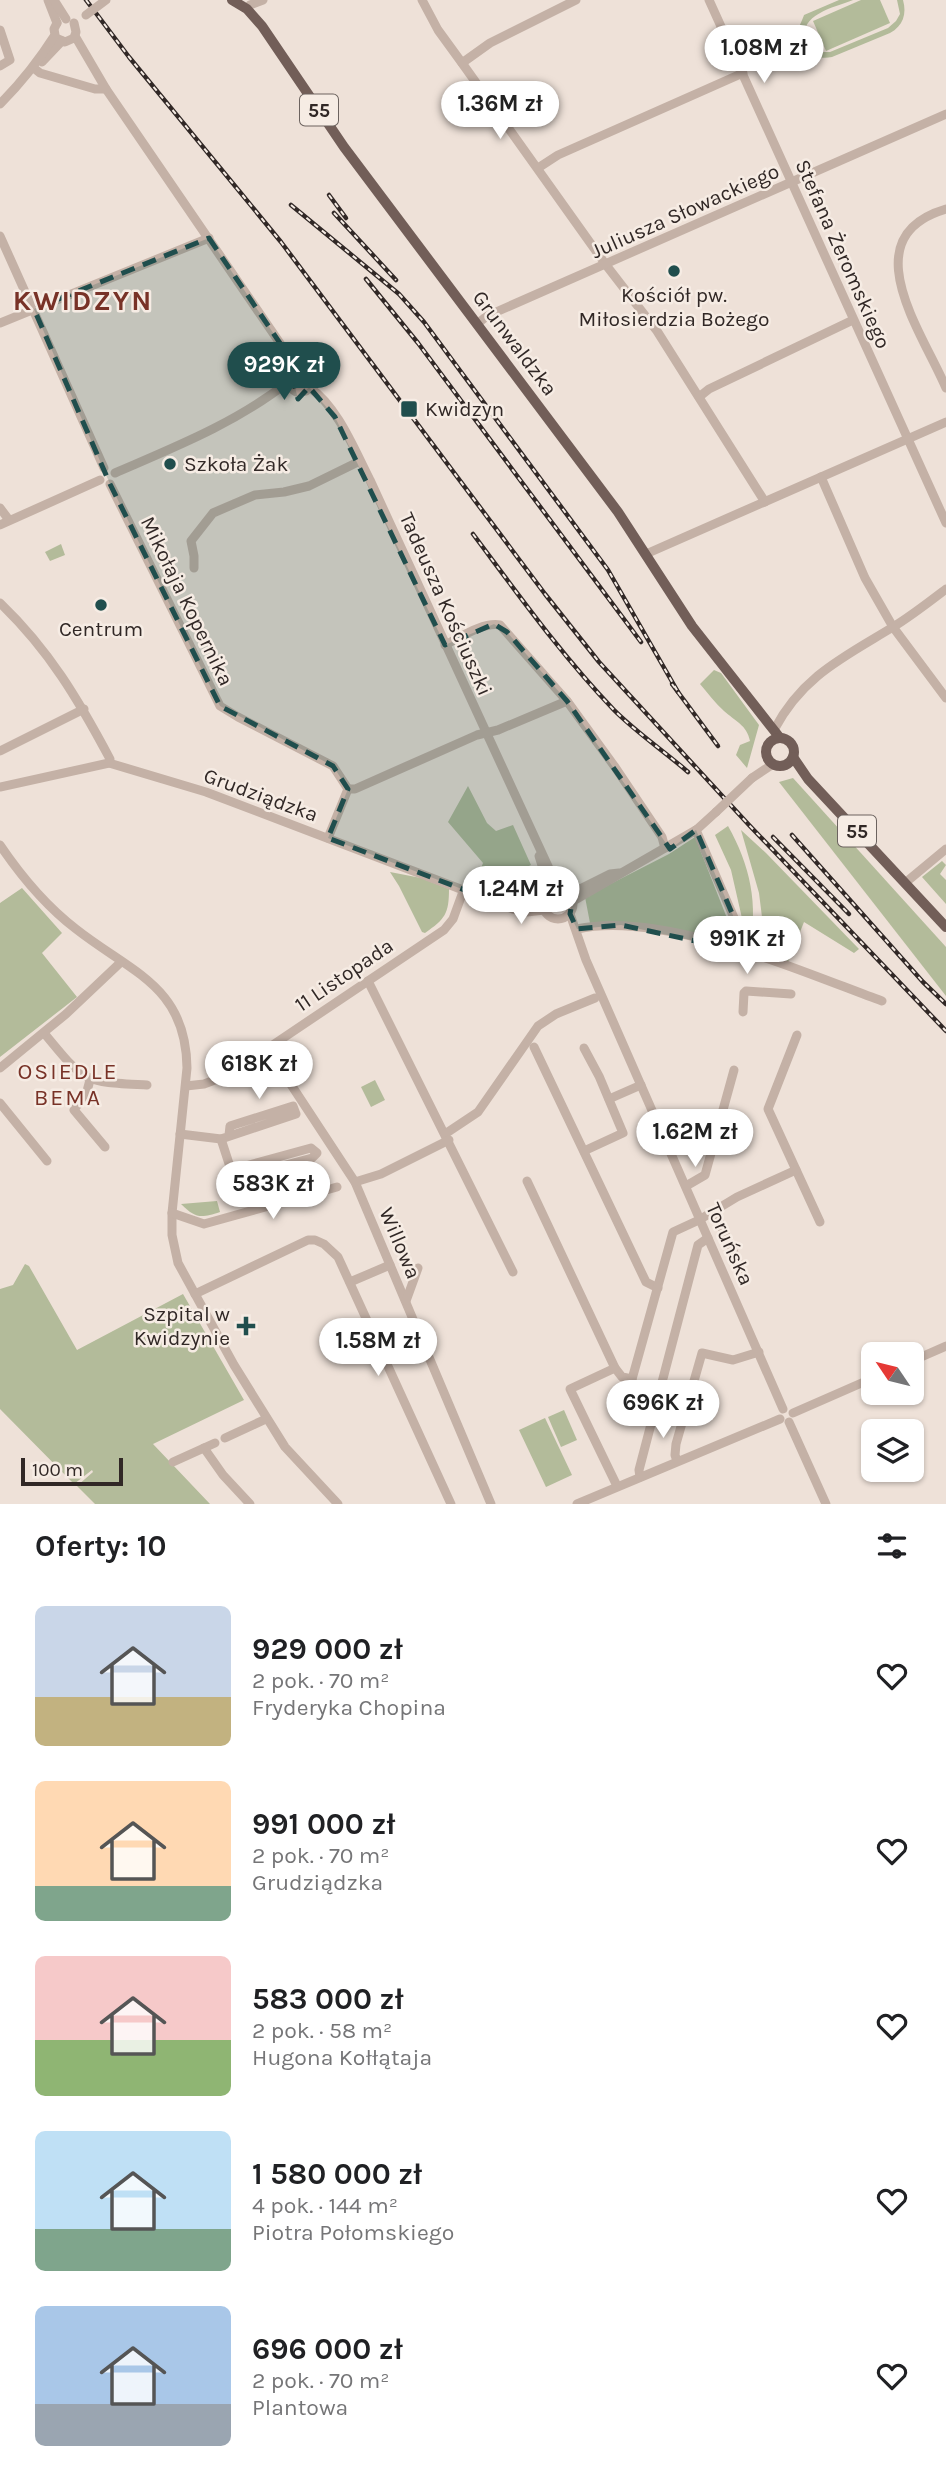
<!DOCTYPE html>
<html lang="pl">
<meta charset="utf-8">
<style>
body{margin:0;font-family:Karla,sans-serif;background:#f2f2f2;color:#202124;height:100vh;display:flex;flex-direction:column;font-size:26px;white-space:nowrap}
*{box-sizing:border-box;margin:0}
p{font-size:23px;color:#757577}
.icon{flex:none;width:38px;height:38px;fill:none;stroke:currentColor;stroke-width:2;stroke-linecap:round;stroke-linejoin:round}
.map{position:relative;height:1504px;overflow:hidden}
.drawer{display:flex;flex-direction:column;background:#fff;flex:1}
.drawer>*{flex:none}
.needle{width:46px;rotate:305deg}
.controls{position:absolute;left:861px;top:1342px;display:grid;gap:14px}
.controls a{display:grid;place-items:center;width:63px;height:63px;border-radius:10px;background:#fff;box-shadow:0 2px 5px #0004;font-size:35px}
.scale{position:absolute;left:21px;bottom:18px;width:102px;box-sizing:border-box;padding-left:7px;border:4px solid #312826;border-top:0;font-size:19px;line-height:24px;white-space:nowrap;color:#312826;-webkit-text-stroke:5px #f6ece4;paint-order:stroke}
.price{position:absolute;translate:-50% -60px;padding:0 16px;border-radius:24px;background:#fff;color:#222;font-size:23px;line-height:46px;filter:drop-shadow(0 2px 4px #0008)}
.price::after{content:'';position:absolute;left:50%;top:42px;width:21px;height:16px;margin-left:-10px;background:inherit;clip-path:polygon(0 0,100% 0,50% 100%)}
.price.on{background:#204e4d;color:#fff}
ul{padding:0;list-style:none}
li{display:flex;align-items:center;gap:21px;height:175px;padding:0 35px}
li span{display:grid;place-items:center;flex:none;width:196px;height:140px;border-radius:10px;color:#555}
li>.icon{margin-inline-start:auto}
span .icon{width:84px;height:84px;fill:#fffc;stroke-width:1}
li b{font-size:30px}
h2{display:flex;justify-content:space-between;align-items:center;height:84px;padding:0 35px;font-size:30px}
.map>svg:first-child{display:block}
.green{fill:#b3bb9a}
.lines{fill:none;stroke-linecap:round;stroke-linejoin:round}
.minor{stroke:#c4b1a6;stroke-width:9}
.major{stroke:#725e58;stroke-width:10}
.rail-casing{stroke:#312826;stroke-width:4.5}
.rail{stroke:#f6ece4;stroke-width:2;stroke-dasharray:5;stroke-linecap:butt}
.minor-bridge{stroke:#c4b1a6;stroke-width:9}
.marked{fill:#204e4d;fill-opacity:0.2;stroke:#204e4d;stroke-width:5;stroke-dasharray:14 9;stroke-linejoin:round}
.poi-dot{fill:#204e4d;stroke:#f6ece4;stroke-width:2.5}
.labels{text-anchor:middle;stroke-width:5;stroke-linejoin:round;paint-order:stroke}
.shield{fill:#f6ece4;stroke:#6c635f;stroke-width:2}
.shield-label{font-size:19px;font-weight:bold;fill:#312826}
.street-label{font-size:21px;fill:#312826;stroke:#f6ece4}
.poi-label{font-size:21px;fill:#312826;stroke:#f6ece4}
.neighbourhood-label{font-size:23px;letter-spacing:2px;fill:#783227;stroke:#f6ece4}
.district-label{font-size:28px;font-weight:bold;letter-spacing:2px;fill:#783227;stroke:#f6ece4}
</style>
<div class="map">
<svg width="946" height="1504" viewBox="0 0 946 1504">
<rect width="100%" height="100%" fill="#eee1d8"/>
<g class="green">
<path d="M839,0h14c-20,8 -54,14 -48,41l10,11h15l58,-24 8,-7 4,-7 -3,-14h6c4,14 0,26 -13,33l-58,24c-17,4 -36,-7 -33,-27 0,-5 4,-11 5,-15z"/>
<polygon points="861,0 880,0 890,23 826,51 813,21"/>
<polygon points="61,544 65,555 50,561 45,552"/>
<path d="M714,670l7,3 38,52 -12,43 -11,-13 4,-10 10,-4c-3,-16 -15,-20 -26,-30 -9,-8 -16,-18 -24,-27z"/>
<polygon points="793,778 946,947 946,996 779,782"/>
<polygon points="468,786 487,823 496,831 513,825 531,865 510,875 502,890 476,881 483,863 448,822"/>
<path d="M728,826c22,39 31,79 21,123l-18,-79 -16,-35z"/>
<polygon points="741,830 766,853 859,949 854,953 804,922 788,962 756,951 762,917 759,893"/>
<polygon points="695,837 734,936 727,942 625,922 590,923 585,897 669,854"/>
<polygon points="942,861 946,865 940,874 946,880 946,904 922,877"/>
<path d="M390,872l31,6 28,11c0,25 -4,30 -24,44l-3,-1 -23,-46z"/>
<polygon points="22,888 62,933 42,953 77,997 0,1057 0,903"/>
<polygon points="375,1080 385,1100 371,1107 361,1087"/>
<path d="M217,1201l3,11c-19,6 -24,7 -39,-8z"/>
<polygon points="25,1264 29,1266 77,1350 183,1294 244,1400 153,1444 210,1504 95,1504 77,1486 93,1472 92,1470 74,1484 0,1409 0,1289 13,1285"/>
<polygon points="564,1410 577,1440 561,1447 548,1417"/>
<polygon points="545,1418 572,1475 546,1487 519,1430"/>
</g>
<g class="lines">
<g class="minor">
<polyline points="48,0 57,23"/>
<polyline points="54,0 66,19"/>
<polyline points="422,0 438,30 462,63 606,265 657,331 765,502"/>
<polyline points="709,0 946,523"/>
<polyline points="247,9 250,5 263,0"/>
<polyline points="0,30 10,60 0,66"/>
<polyline points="75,36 106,89 299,371"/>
<polyline points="58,39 65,42 74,38 76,32 74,23"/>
<polyline points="42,62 62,41"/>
<polyline points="462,63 490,43 576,0"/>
<polyline points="35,69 40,73 95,89 106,89"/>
<path d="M0,104c21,-21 39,-44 55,-69l-1,-6 3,-6"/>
<polyline points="538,168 558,155 743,73"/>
<path d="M946,209c-95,28 -23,124 0,179"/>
<polyline points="0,236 104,468"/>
<polyline points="0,323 209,238"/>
<polyline points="477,324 487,316 946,114"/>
<path d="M287,357c1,5 5,13 4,17 -1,9 -5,12 5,18l10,-1 3,-4"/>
<polyline points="295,372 307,374 310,378 309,387"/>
<path d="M309,387c29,20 45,62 61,93l188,408"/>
<polyline points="699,397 709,389 853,320"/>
<path d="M115,473c60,-26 121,-50 173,-91"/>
<polyline points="821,477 865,578 893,627 946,698"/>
<polyline points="110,484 220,706 238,717 333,766 348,789"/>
<polyline points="0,508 9,520"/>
<polyline points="0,525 100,480"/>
<polyline points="646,554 946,422"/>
<polyline points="194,568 194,556 191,541 213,513 255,495 284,492 309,486 360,461"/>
<path d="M0,603c49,47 78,96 110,156l-1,4"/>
<path d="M445,645c16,-8 38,-23 55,-20l67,76 48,66 47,70 3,11"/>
<path d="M774,730c28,-54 70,-73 119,-103 18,-11 36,-25 53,-38"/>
<polyline points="0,751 84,709"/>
<polyline points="752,778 773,764"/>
<polyline points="0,787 109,763 206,792 513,909 527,912 544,910"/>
<polyline points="348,789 355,789 477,735 498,730 567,701"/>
<polyline points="696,830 735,920 742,951"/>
<polyline points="694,832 716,812"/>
<polyline points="328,838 348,789"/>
<path d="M0,845c21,31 46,61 76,84 56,44 110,57 111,139l-15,145v22l6,28 56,102 51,82 53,57"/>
<polyline points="539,856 550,891"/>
<polyline points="905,883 946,849"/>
<circle cx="558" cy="904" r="15"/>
<polyline points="570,894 610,874 619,873"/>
<polyline points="573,901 696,830"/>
<polyline points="509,905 543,902"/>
<polyline points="570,914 586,960 783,1409"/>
<path d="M577,929c85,-19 223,42 305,72"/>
<polyline points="368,981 513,1272"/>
<polyline points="743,1012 744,993 746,991 791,994"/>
<path d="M44,1033c41,50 39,49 103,52"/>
<polyline points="797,1035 768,1109 820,1222"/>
<polyline points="534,1047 646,1282 658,1288"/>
<polyline points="267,1048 355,1182 491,1504"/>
<polyline points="584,1048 599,1076 623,1133 584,1151"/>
<polyline points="0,1068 66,1014 121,962"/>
<polyline points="90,1080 87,1091 74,1110 105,1147"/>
<polyline points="186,1086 204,1084 228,1075 444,930 453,919 464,889"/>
<polyline points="609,1099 641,1085"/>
<polyline points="0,1103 47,1161"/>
<polyline points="180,1134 221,1139 296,1114 293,1106 230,1126 229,1135"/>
<polyline points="445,1134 478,1112 538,1026 556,1014 595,998"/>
<polyline points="221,1139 234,1179 312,1158 317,1153 311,1148 231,1170"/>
<polyline points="527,1181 615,1368 622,1377 632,1379"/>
<polyline points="355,1182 381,1174 449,1140"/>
<polyline points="686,1186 705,1175 734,1070"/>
<polyline points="714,1211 741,1268"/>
<polyline points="172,1213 204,1224 337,1187"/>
<polyline points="350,1282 390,1265"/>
<polyline points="195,1294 308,1240 315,1240 324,1244 338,1257 451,1504"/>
<polyline points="406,1301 418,1268"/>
<polyline points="912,1361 946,1346"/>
<polyline points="615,1368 570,1389 617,1486"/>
<polyline points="793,1413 873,1378"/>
<polyline points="622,1415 673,1232 699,1220 737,1197 796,1170"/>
<polyline points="789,1422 826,1504"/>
<polyline points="225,1438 266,1419"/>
<polyline points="204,1448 223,1475 250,1504"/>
<polyline points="677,1461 675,1455 676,1444 702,1353 733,1360 759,1352"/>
<polyline points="173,1462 215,1443"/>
<polyline points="640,1477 639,1470 698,1245 708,1238"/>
<polyline points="577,1504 780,1419"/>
</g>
<g class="major">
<polyline points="232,0 247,9 262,26 344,147 618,512 692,626 780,738"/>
<circle cx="780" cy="752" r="14"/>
<polyline points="793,757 808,779 946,927"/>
</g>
<g class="rail-casing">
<g id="rail">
<polyline points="86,0 129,57 281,242 545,594 599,662 749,825 946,1031"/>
<polyline points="329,195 346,218"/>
<polyline points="291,205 399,294 424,322 608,570 678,692"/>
<polyline points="334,213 396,280"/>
<polyline points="366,279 418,343 641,642"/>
<path d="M473,534c45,60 89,122 141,176 23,23 50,41 74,62"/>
<polyline points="672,684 718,746"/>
<polyline points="792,835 923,982 946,1004"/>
<polyline points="773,837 849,914"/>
</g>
</g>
<use href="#rail" class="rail"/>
<g class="minor-bridge">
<polyline points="86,15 106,0"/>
<polyline points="716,812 752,778"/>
</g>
</g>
<path class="marked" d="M209,238l77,114 12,47 11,-12 26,30 110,228 49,-21 13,8 60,69 103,148 26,-19 39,90 7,31 -121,-26 -44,4 -7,-15 3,-17 -11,-8 -9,-1 -10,14 -39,3 -176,-67 20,-49 -15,-23 -113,-60 -110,-222 -76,-175z"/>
<g class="poi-dot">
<circle cx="674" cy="271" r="7"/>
<rect x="400" y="400" width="18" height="18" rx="3.5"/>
<circle cx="170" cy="464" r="7"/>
<circle cx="101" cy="605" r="7"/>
<path d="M242.5 1315.5h7v7h7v7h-7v7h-7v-7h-7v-7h7z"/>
</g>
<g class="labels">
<g class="shield">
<rect x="300" y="94.5" width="38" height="31" rx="5"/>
<rect x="838" y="815.5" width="38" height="31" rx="5"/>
</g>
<g class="shield-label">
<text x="319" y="117">55</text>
<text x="857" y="838">55</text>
</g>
<g class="street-label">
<text transform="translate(685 211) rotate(-24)" y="7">Juliusza Słowackiego</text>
<text transform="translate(843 254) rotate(66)" y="7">Stefana Żeromskiego</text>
<text transform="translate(515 343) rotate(53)" y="7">Grunwaldzka</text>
<text transform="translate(187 601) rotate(64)" y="7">Mikołaja Kopernika</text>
<text transform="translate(446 604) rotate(66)" y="7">Tadeusza Kościuszki</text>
<text transform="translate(261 795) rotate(20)" y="7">Grudziądzka</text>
<text transform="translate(344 975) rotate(-34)" y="7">11 Listopada</text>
<text transform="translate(400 1243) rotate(67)" y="7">Willowa</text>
<text transform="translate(730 1244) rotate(66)" y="7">Toruńska</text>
</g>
<g class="poi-label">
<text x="674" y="302">Kościół pw.<tspan x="674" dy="24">Miłosierdzia Bożego</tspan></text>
<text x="425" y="416" text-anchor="start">Kwidzyn</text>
<text x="184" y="471" text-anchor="start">Szkoła Żak</text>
<text x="101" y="636">Centrum</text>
<text x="230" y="1321" text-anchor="end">Szpital w<tspan x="230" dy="24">Kwidzynie</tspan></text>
</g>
<g class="neighbourhood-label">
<text x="68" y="1079">OSIEDLE<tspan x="68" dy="26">BEMA</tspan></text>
</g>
<g class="district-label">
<text x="83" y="310">KWIDZYN</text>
</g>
</g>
</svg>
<div class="controls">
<a><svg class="needle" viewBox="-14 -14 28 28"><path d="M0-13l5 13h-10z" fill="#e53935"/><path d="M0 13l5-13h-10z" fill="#757577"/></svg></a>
<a><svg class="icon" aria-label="layers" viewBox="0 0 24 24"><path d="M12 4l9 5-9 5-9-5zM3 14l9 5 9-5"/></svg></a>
</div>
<div class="scale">100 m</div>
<b class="price" style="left:764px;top:85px">1.08M zł</b>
<b class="price" style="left:500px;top:141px">1.36M zł</b>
<b class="price on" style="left:284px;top:402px">929K zł</b>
<b class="price" style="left:521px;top:926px">1.24M zł</b>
<b class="price" style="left:747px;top:976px">991K zł</b>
<b class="price" style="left:259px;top:1101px">618K zł</b>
<b class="price" style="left:695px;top:1169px">1.62M zł</b>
<b class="price" style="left:273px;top:1221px">583K zł</b>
<b class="price" style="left:378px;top:1378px">1.58M zł</b>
<b class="price" style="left:663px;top:1440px">696K zł</b>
</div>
<section class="drawer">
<h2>Oferty: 10<svg class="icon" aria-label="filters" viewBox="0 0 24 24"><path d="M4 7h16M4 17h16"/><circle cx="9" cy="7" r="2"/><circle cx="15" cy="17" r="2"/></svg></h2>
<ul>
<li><span style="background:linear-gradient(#c9d6e8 65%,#c2b280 0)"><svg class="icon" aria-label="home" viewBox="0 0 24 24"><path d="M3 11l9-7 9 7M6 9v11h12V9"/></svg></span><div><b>929 000 zł</b><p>2 pok. · 70 m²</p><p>Fryderyka Chopina</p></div><svg class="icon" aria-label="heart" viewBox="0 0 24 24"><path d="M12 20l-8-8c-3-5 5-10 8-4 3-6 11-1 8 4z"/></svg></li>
<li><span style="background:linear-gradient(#ffd9b3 75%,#7fa58c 0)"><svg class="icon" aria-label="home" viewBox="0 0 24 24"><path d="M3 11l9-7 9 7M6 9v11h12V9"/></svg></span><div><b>991 000 zł</b><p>2 pok. · 70 m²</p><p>Grudziądzka</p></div><svg class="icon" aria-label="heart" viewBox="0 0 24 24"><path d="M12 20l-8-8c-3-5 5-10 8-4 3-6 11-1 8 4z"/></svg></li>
<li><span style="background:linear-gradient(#f6c9c9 60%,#8fb573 0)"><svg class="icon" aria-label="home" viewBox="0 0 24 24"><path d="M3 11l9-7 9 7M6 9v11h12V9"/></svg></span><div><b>583 000 zł</b><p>2 pok. · 58 m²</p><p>Hugona Kołłątaja</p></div><svg class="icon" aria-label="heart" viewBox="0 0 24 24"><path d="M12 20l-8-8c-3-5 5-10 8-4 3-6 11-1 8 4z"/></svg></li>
<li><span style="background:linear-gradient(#bfe0f5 70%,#7fa58c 0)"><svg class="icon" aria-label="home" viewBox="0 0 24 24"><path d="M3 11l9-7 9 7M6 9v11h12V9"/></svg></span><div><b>1 580 000 zł</b><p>4 pok. · 144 m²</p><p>Piotra Połomskiego</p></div><svg class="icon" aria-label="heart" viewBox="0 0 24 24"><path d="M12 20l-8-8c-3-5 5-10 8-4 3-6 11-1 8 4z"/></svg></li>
<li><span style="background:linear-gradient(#a9c7e8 70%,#9aa5b1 0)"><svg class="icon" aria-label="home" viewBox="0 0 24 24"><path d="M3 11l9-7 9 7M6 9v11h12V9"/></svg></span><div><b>696 000 zł</b><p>2 pok. · 70 m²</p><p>Plantowa</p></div><svg class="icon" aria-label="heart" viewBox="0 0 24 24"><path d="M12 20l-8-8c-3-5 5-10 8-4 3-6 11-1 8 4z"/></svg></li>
</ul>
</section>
